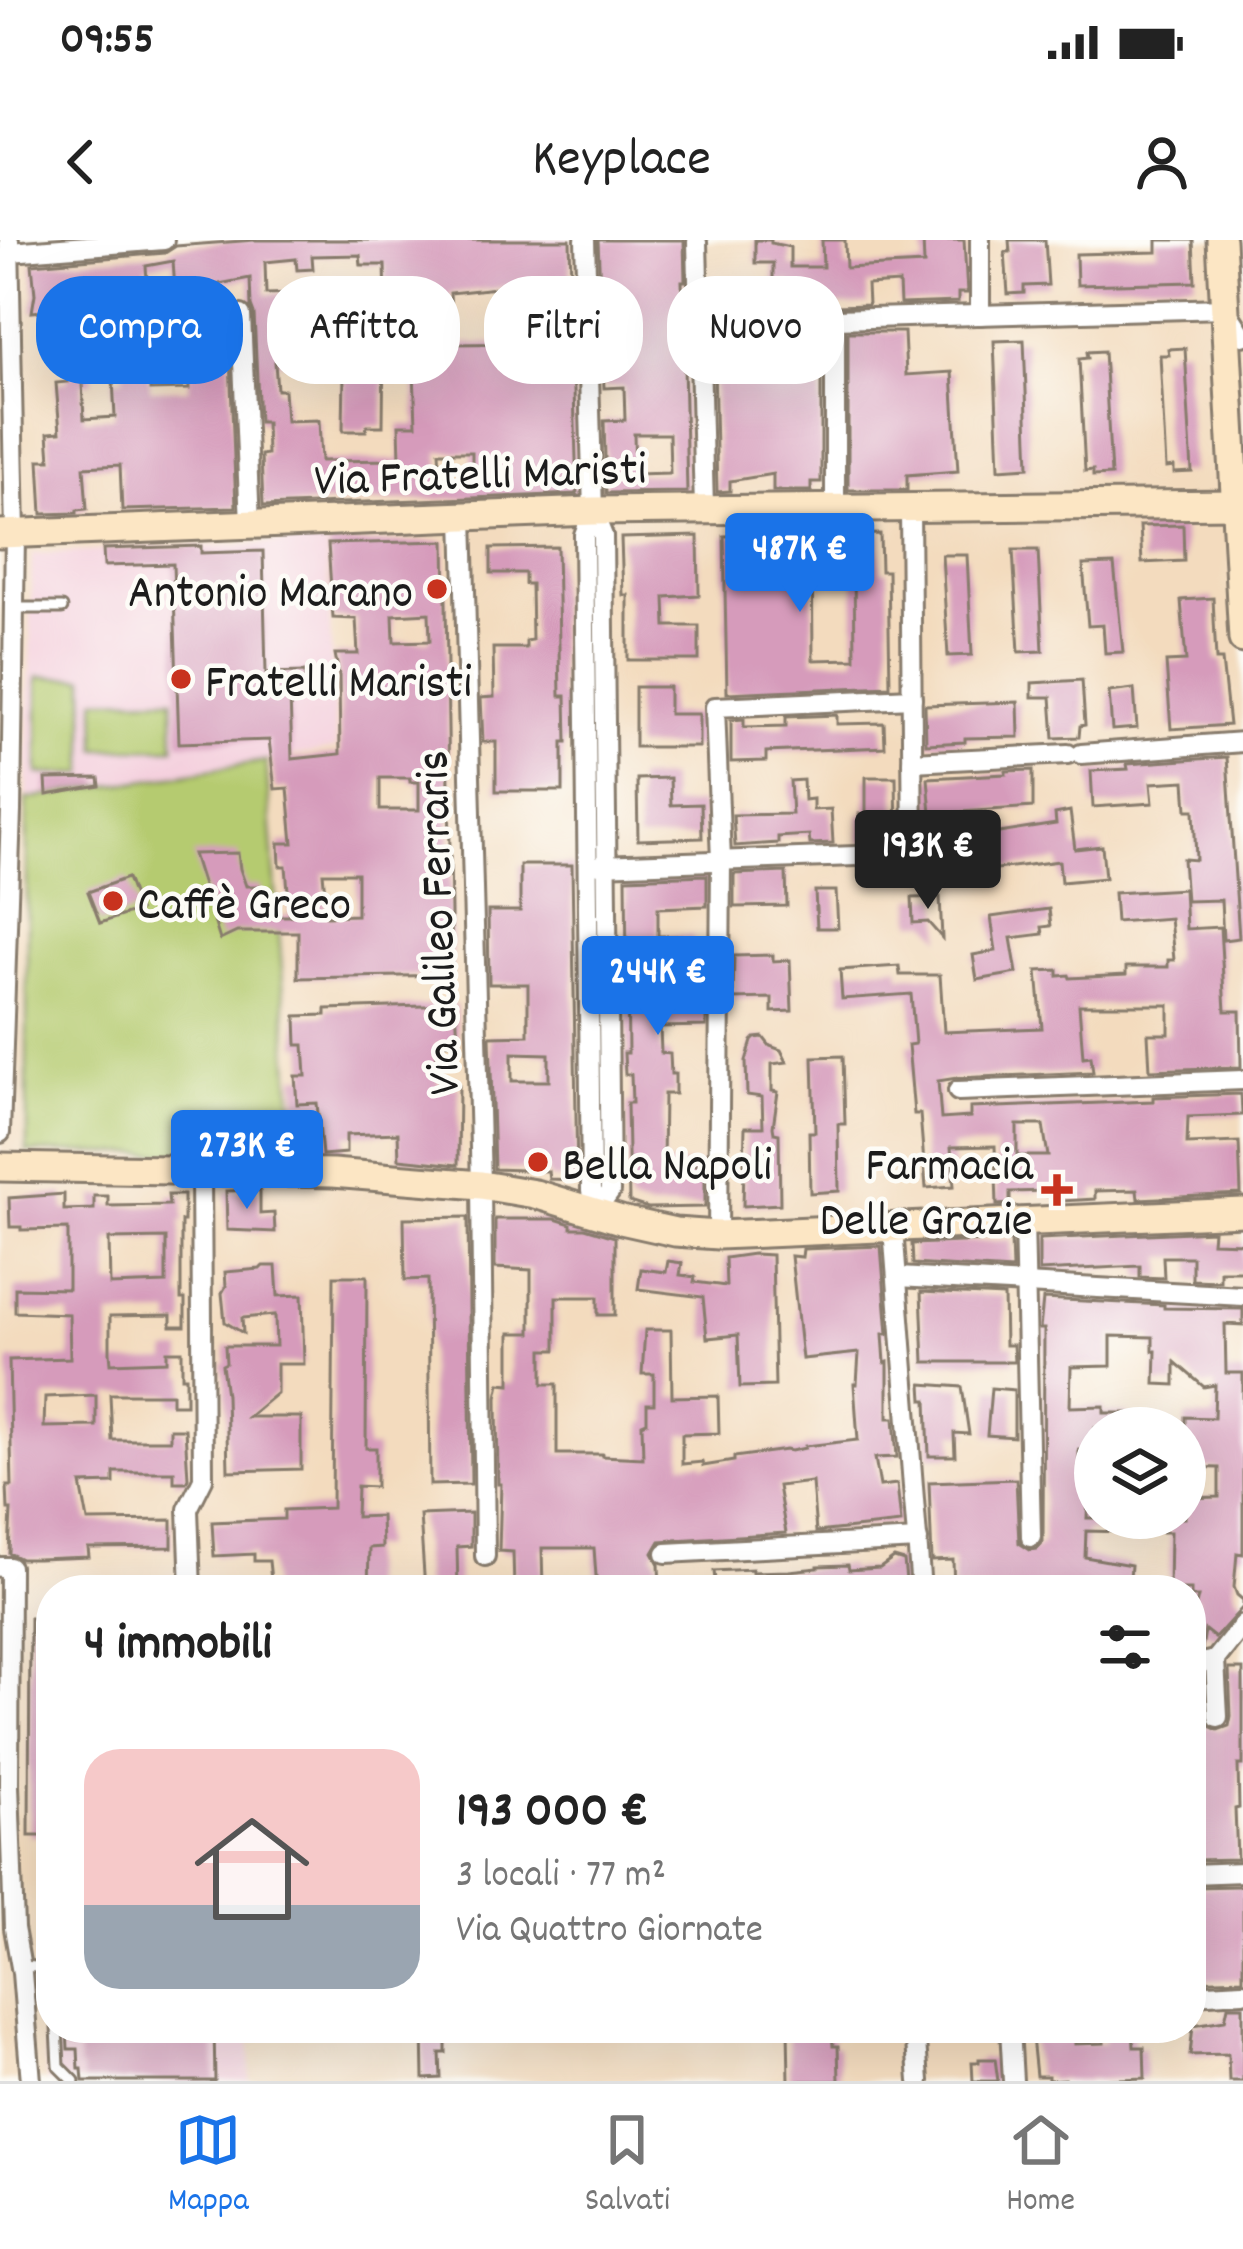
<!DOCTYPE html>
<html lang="it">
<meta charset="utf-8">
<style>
body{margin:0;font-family:Dekko,sans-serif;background:#f2f2f2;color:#222;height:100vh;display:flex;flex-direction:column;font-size:45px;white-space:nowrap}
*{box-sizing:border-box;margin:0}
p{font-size:39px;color:#767676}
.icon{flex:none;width:66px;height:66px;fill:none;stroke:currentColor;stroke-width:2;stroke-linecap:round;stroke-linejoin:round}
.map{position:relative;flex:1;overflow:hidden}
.side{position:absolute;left:36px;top:1335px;width:1170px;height:468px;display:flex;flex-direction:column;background:#fff;border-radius:48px;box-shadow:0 12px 48px #0002}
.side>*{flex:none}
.banner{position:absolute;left:36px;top:36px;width:1173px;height:108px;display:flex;gap:24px}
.tools{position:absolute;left:1074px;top:1167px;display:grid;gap:24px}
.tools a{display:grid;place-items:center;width:132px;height:132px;border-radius:50%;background:#fff;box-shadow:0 12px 48px #0002;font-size:60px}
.price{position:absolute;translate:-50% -102px;padding:0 27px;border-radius:12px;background:#1a73e8;color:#fff;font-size:39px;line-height:78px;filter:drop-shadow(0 3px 6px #0008)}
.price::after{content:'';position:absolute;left:50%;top:72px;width:36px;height:27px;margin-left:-18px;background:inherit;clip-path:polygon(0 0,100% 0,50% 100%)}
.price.current{background:#222;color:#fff}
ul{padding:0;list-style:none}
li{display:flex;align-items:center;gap:36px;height:300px;padding:0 48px}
li span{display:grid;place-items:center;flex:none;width:336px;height:240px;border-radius:36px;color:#555}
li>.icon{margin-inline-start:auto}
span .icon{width:144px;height:144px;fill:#fffc;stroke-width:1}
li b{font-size:51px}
h2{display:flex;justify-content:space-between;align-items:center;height:144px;padding:0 48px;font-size:51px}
.tag{padding:0 42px;border-radius:48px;background:#fff;box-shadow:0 12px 48px #0002;font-size:42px;line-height:108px}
.tag.current{background:#1a73e8;color:#fff}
.status{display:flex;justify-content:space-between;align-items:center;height:84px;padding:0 60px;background:#fff;direction:ltr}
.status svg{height:33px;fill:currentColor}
header{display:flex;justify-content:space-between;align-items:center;height:156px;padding:0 48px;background:#fff;font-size:54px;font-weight:600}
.dock{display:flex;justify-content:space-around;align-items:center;height:168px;border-top:3px solid #e0e0e0;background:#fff;font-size:33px;color:#767676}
.dock a{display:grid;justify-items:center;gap:6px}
.dock .current{color:#1a73e8}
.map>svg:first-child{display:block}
.built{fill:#f4cfdd}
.green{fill:#b5cb6f;stroke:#687446;stroke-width:3}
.building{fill:#d69bbb;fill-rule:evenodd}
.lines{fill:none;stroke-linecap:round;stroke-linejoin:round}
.lane-casing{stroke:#887c6d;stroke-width:15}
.street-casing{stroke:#887c6d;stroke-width:24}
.secondary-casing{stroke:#887c6d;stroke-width:33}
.lane{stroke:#fff;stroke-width:9}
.street{stroke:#fff;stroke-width:18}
.secondary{stroke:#fce6c4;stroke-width:27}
.poi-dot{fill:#c8321e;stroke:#fdfcf7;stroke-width:4.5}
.labels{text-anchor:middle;stroke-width:9;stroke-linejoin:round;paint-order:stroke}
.street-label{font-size:48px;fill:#1c1c1c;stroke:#fdfcf7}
.poi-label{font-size:48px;fill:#1c1c1c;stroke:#fdfcf7;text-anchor:start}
</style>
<div class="status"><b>09:55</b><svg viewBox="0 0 49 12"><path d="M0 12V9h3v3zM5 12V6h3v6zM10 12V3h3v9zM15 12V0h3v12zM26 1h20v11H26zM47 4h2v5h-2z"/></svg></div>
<header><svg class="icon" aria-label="back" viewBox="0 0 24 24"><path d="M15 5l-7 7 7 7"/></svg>Keyplace<svg class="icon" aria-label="person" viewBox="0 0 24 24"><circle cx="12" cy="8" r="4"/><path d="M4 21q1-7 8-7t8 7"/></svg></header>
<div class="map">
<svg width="1243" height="1841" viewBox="0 0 1243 1841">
<rect width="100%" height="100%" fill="#fdfcf7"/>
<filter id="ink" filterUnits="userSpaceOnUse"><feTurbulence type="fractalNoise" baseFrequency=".00833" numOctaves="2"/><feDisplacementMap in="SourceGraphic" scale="24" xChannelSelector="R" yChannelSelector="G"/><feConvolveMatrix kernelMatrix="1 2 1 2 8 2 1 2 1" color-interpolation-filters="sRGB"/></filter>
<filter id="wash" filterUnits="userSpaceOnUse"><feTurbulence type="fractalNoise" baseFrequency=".004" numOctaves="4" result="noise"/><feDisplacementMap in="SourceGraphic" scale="48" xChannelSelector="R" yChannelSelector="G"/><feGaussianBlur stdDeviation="2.7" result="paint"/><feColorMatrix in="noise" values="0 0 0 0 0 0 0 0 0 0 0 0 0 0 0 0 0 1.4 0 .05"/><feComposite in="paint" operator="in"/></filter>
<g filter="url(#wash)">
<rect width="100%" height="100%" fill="#f3dbbe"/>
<g class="built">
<polygon points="326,301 336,509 27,559 32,314"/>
<polygon points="51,1724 51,1788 250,1788 250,1841 47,1841 37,1725"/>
</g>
<g class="green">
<polygon points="38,437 85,438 85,534 38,534"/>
<polygon points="173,458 174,508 97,509 96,459"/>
<polygon points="266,521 296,915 27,912 27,559"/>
</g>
<g id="blocks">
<g class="building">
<path d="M255,0h315l1,41 -10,1 9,34 -2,26h5l1,17 -4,1 4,30 3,104 -314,12 -2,-51 6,-1 -1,-32h-7l-5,-108 -3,-8 -1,-28 -36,7 2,27 12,-1 8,196 -114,3 -2,-45 -36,2 3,42 -10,1v3l-35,1 -3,-54h11l-2,-27 12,-1 -4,-49 12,-1 -1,-20 24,-2 2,22 -11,1 2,36 31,-2 -2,-38h11l-3,-65 -17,1 -2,-10 -70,7 3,-18 -3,-30 133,-11 11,-7zM360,15l1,10h24l1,33 9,-1 4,47h14l3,81h-17l1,35 -79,1 -2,-41 -33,1 -2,-31h-7l-2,-28h9l-1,-39 9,-1v-10h7l-1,-19 -32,1 -1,-32 31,-3 1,11 16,-1 -1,-13zM173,21l2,29 -27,4 -2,-28zM506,47l2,16 15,-2 1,3h9l6,39 -86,1 -3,-51zM188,91l1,58 -39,1 -3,-55zM439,212h33v29l-31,1z"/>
<path d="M598,0h86l1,41h-3l5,211 -81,1 -2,-72 21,-1 -1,-33 -20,1zM634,194h35l1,39 -35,1z"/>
<polygon points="755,0 771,0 771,3 790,7 790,27 823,27 822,0 845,0 846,28 924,24 923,0 964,0 967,53 958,53 958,62 900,64 899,43 867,45 868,65 835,66 824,71 821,79 821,242 811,242 811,251 773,251 773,234 730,241 730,251 717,252 712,40 742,39 744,130 777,130 777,120 793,119 791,42 773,43 773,23 755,23"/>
<polygon points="1009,0 1045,0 1048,45 1024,46 1024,53 1008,54 1005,12 1010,12"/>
<polygon points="1157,0 1193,0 1195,42 1077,45 1076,14 1157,12"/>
<polygon points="330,71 361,71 361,99 384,99 383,186 367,186 366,191 343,191 344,133 323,133 323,99 330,99"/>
<polygon points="848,92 904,92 906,135 952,132 958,231 907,235 907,250 848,250"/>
<polygon points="1024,100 1029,227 999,229 994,101"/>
<polygon points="1185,108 1192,232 1174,233 1174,227 1166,228 1160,115 1169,115 1168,109"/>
<polygon points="1104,111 1111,235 1093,236 1093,230 1085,231 1079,119 1088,118 1087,112"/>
<polygon points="1183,285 1184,321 1142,323 1140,286"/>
<polygon points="812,294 813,420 855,419 854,327 840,327 838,295 880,294 881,331 888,331 890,446 727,453 724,296"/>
<polygon points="698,296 699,355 665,357 666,386 699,386 699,420 628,420 628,355 623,355 621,298"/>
<path d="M445,301l7,434 -154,3v-46h-61l-17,8 -27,-86 45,-1 2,16 6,17h14l2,30h28l-4,-50h-6l-1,-23h14l-5,-55 -13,1 -6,-49 -90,3 -6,-179 -69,2 -1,-17 98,-3v7l62,-2 3,122 39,-1v22l-15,1 2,64 48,-5 -1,-79 -4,-21h23l-2,-35 -23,-1 -5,-74zM429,373l1,28 -36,1 -1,-27zM380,538h30v4h9v28h-39zM323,633h34v42l-30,1z"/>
<polygon points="557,307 560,456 566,456 567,502 563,502 563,551 496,551 496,502 483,502 481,458 494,457 493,408 526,408 526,401 532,400 531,344 525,344 525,333 491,333 491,308"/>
<polygon points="1013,310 1038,310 1043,411 1019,412"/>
<polygon points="942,315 967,315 972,415 948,416"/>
<polygon points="1114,324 1123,412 1105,413 1103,385 1088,386 1083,325"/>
<polygon points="1213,358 1216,420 1222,420 1229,485 1171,489 1166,422 1186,421 1181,360"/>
<polygon points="1082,440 1085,485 1080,486 1079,497 1054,498 1051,457 1032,457 1032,443"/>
<polygon points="635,447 669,447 669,474 699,474 699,507 635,507"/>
<polygon points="1134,449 1137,488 1112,490 1109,452"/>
<polygon points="1018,462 1019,497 965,498 965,502 926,504 925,465"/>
<polygon points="837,475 837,484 884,483 885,507 766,512 766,521 731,522 731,480 744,479 744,487 786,486 786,477"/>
<polygon points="1227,517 1239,698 1223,700 1221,660 1186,661 1183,619 1196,620 1194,570 1187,570 1185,541 1151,543 1153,563 1093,567 1091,531 1128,529 1127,524"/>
<polygon points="1033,530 1033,567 931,574 928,538 1006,534 1006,531"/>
<polygon points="866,537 896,537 897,601 860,602 859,574 866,574"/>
<polygon points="99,538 100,546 47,555 46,539"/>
<polygon points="670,538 671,565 701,564 702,598 638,600 637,539"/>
<polygon points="803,540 804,560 813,559 813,570 831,569 833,603 810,604 809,595 778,597 778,603 735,606 733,575 792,574 790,541"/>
<polygon points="1070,571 1075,609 1102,606 1105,638 1061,642 1059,621 950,635 948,601 1056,584 1055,574"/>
<path d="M520,625h52l5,315 -28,-1 -1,-8 -54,-2 -4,-133 38,-1v-51h-39l-1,-73h32zM512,813l37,1v27h-37z"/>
<polygon points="786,632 787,666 734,667 734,634"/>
<polygon points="707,635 707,666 658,668 658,696 693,696 693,729 658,729 658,757 706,756 706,786 660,787 661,813 670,814 671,834 675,834 675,854 664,854 663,924 705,925 705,967 648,968 629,962 627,863 632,863 631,834 625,834 624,813 628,813 626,638"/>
<polygon points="127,638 139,670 100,683 88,652"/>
<path d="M1184,649l2,40 34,-2 5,84h15l1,56 -91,3 -2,-36h21v-29h-90l4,52 8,-1 2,16 -136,6 -19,3 3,38 29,-2v-9l183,-7v-4l88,-3 1,21 -54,2 -1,27 52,-2 2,52 -103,5 -1,-9 -42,1v8l-33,2v-6l-15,1v-5l-37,1v12l-13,1 -2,-59 -44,1 3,39 -28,2 -6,-74h-6l-6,-69 7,-1 -4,-50 -69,5 -2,-29 59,-4 1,9h40l4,57 98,-4 -5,-57 21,-1v6l11,-1 1,3 56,-3v-8h42v-7h6l-4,-42 -54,4 -2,-29zM1017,885h26l5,31h-31z"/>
<polygon points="815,651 836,651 838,688 817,688"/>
<polygon points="940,657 942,698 928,682 913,683 912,658"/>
<polygon points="1049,669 1051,686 1042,687 1043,694 1011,698 1017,733 977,740 973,715 996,711 991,677"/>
<polygon points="773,715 773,721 790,720 792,771 772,772 772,758 733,759 734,716"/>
<polygon points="456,765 458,803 436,804 439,847 459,846 458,925 399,919 398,893 346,895 346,913 322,915 317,863 297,864 295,836 306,836 304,805 297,805 296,776 326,775 326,769"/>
<polygon points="763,797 770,806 781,810 787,822 772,824 772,851 778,852 773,887 774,893 779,894 780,964 743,966 745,887 763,887 762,857 747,855 746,821 752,801 755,798"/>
<polygon points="843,816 845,884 838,884 839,951 810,953 809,892 815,892 813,817"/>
<polygon points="260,950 260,974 274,973 275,992 227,990 226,951"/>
<path d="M64,954v16l30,-1v-13h14v10l61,-1 -1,-10h16v26h-3v78h4v27h-14v-11l-61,1v36l1,11 56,-2v-10h15v26h4v27h-14v-10h-62l2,46h58v-11h15l3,49 -2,4h-12v-10h-60v11l-33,1 7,37 84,-1v27l-84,1 1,9 -52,2h-16l-12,-6 2,-43h-3l-1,-24h5l-3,-126 61,-2 -1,-44 -54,-2v-24l53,1v-60l-47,1v-3h-11l-1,-29zM166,998v45l-56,2 -1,-46zM96,1155v31l-52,1 1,-30z"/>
<polygon points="468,977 471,1244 430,1245 428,1039 405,1040 404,978"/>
<polygon points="495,979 555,979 571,984 571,988 585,988 615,997 615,1075 598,1075 598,1057 556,1057 556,1110 543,1110 543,1144 557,1144 557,1214 602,1214 602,1216 643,1218 642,1184 647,1182 647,1164 654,1164 654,1134 642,1134 645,1090 671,1090 672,1157 718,1156 719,1193 682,1194 682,1224 702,1222 703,1226 734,1221 734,1217 786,1210 791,1211 805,1208 805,1206 858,1200 854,1144 857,1144 859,1113 802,1119 791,1016 802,1017 803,1009 881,1006 888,1094 883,1094 885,1123 888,1122 888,1178 894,1178 897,1217 875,1218 880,1246 897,1244 901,1283 816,1292 812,1242 778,1246 786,1293 660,1301 653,1313 659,1324 660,1350 597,1350 594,1308 542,1308 543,1350 514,1350 513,1312 499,1311 501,1244 498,1244 497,1157 500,1143 510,1144 510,1093 531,1093 531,1030 495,1028"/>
<polygon points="1213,991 1212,1002 1243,1003 1243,1031 1220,1031 1220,1041 1192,1040 1192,1017 1163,1017 1164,1038 1140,1037 1140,1026 1039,1031 1039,999"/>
<polygon points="1011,1000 1012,1030 913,1024 912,1004"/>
<polygon points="753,1014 772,1015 775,1146 740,1147 738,1095 707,1098 703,1057 638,1049 641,1029 666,1032 668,1021 682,1023 680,1035 695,1037 694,1042 726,1046 725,1018"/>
<polygon points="263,1026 276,1026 278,1056 302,1055 304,1124 277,1124 277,1153 248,1177 301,1177 301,1229 228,1231 226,1155 222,1125 226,1123 225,1106 276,1106 275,1075 242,1078 243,1093 225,1082 222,1053 226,1046 225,1032 260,1029"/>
<polygon points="334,1036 367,1036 366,1208 376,1208 376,1247 357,1246 356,1277 381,1276 382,1307 369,1308 368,1350 272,1350 269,1321 254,1321 254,1314 214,1316 212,1282 284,1279 284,1270 332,1268"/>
<polygon points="921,1052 1004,1056 1005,1105 1013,1105 1014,1122 924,1122"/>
<polygon points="1043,1059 1164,1065 1164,1068 1243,1069 1243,1085 1225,1084 1226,1133 1243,1133 1243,1314 1237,1313 1234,1347 1237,1355 1243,1360 1243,1367 1215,1398 1205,1390 1202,1409 1191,1411 1191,1387 1198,1357 1191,1357 1191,1350 1169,1350 1170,1292 1155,1292 1155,1278 1185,1278 1185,1258 1219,1257 1219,1228 1185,1227 1185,1177 1214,1178 1215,1145 1204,1147 1175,1122 1175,1145 1155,1144 1156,1111 1153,1111 1153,1097 1111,1096 1111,1126 1071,1127 1070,1167 1104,1166 1104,1173 1128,1173 1128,1188 1095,1188 1095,1210 1079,1210 1079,1239 1089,1239 1087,1278 1125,1278 1125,1292 1086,1291 1085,1317 1131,1325 1129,1350 954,1350 953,1320 932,1321 929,1242 1016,1239 1019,1303 1030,1310 1037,1309 1043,1302 1044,1089 1040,1089"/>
<polygon points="922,1144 962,1147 969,1194 954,1193 955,1216 929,1216 927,1160 923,1160"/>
<polygon points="991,1148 1014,1150 1014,1197 987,1195"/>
<polygon points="471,1273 471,1306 457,1307 458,1350 425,1350 420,1275"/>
<polygon points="894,1318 904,1321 907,1350 815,1350 815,1346 785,1347 786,1350 716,1350 714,1331 752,1329 752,1332 789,1331 818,1328 818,1326 848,1325 849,1330 880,1328"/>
<polygon points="30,1378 51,1378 51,1596 29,1596"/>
<polygon points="1229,1429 1243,1429 1243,1525 1238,1525 1239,1568 1235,1569 1237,1619 1194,1620 1193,1603 1198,1603 1196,1568 1191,1568 1191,1487 1209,1486 1218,1490 1229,1486 1231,1476"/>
<polygon points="1238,1646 1243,1646 1243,1739 1191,1741 1191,1707 1197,1707 1195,1647"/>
<polygon points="1228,1766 1243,1766 1243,1841 1229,1841 1228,1814 1190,1815 1193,1785 1225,1780"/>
<polygon points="67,1788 111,1788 111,1794 181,1793 181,1788 214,1788 215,1841 83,1841 82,1829 79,1829 78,1809 68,1809"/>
<polygon points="423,1788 446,1788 446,1813 440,1813 441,1838 424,1839"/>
<polygon points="788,1788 808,1788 808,1794 832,1792 833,1806 838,1806 839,1841 789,1841"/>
<polygon points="1133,1789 1134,1807 1144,1807 1145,1838 1064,1841 1064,1839 1048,1840 1048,1836 1036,1836 1032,1797 1045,1796 1044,1791 1066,1791 1066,1796 1075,1796 1075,1804 1104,1803 1104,1790"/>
<polygon points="979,1819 995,1819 998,1841 973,1841 972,1822 979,1822"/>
</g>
</g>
</g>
<g filter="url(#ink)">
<use href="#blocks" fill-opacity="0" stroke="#887c6d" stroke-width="3"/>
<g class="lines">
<g class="lane-casing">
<g id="lane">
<polyline points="14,368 62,368"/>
<polyline points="21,1726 51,1728"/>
<polyline points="57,1788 59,1826 74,1841"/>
</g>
</g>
<g class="street-casing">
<g id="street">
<polyline points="585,0 593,271 603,296 610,952 596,971"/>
<polyline points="697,2 704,269"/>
<polyline points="10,12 164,0"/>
<polyline points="241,75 250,284"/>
<polyline points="980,75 980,0"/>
<polyline points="835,268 835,79 1225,68 1243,96"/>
<polyline points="593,271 584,295 591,951 596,971"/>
<polyline points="463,276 481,945 485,1316"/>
<polyline points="1081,514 1243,502"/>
<polyline points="912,522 1068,514"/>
<polyline points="599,625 913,614 910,267"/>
<polyline points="958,851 1243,840"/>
<polyline points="0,893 11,571 15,294 9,0"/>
<polyline points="1024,980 1031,1297"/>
<polyline points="893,988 921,1350"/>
<polyline points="718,995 721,621 715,467 912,458"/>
<polyline points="898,1037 1243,1056"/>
<polyline points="666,1313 918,1300"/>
<polyline points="0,1327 10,1327 9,1545 14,1688 22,1733 31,1841"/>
<polyline points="191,1350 188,1269 203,1239 201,931"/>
<polyline points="1191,1425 1215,1420"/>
<polyline points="1218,1477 1215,1420 1243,1385"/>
<polyline points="1191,1634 1243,1632"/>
<polyline points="1191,1755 1243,1752"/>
<polyline points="915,1788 919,1841"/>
<polyline points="1010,1788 1013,1841"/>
</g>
</g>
<g class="secondary-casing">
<g id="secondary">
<polyline points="1221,0 1243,399"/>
<polyline points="0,294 593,271 1236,264"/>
<polyline points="0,927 332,933 481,945 535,954 621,980 675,992 718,995 1243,972"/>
</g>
</g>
<use href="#lane" class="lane"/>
<use href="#street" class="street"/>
<use href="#secondary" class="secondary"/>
</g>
</g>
<g class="poi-dot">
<circle cx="437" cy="349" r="12"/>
<circle cx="181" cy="439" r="12"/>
<circle cx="113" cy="661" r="12"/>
<circle cx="538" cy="922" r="12"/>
<path d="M1051 932h12v12h12v12h-12v12h-12v-12h-12v-12h12z"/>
</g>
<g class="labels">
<g class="street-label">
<text transform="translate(480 231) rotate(-2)" y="17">Via Fratelli Maristi</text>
<text transform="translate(435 683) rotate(-92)" y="17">Via Galileo Ferraris</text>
</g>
<g class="poi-label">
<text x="413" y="366" text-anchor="end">Antonio Marano</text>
<text x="205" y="456">Fratelli Maristi</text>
<text x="137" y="678">Caffè Greco</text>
<text x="562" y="939">Bella Napoli</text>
<text x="1033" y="939" text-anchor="end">Farmacia<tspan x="1033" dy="55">Delle Grazie</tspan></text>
</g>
</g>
</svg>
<div class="tools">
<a><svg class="icon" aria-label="layers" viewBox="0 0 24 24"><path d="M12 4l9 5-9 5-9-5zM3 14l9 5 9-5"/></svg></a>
</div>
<b class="price" style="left:800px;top:375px">487K €</b>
<b class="price current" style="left:928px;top:672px">193K €</b>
<b class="price" style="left:658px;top:798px">244K €</b>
<b class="price" style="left:247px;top:972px">273K €</b>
<div class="banner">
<a class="tag current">Compra</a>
<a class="tag">Affitta</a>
<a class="tag">Filtri</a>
<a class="tag">Nuovo</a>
</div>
<section class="side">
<h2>4 immobili<svg class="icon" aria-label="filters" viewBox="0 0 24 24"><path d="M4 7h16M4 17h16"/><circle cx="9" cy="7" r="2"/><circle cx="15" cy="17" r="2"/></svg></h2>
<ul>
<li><span style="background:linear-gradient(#f6c9c9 65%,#9aa5b1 0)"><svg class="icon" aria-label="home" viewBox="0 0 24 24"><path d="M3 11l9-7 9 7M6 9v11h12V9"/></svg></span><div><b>193 000 €</b><p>3 locali · 77 m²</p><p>Via Quattro Giornate</p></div></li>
</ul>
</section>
</div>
<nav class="dock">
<a class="current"><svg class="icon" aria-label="map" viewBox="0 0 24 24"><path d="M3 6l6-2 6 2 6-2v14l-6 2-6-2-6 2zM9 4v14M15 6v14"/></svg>Mappa</a>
<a><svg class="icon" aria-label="saved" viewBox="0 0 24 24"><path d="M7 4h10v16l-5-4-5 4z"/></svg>Salvati</a>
<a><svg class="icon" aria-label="home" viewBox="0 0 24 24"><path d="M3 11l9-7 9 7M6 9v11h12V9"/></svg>Home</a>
</nav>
